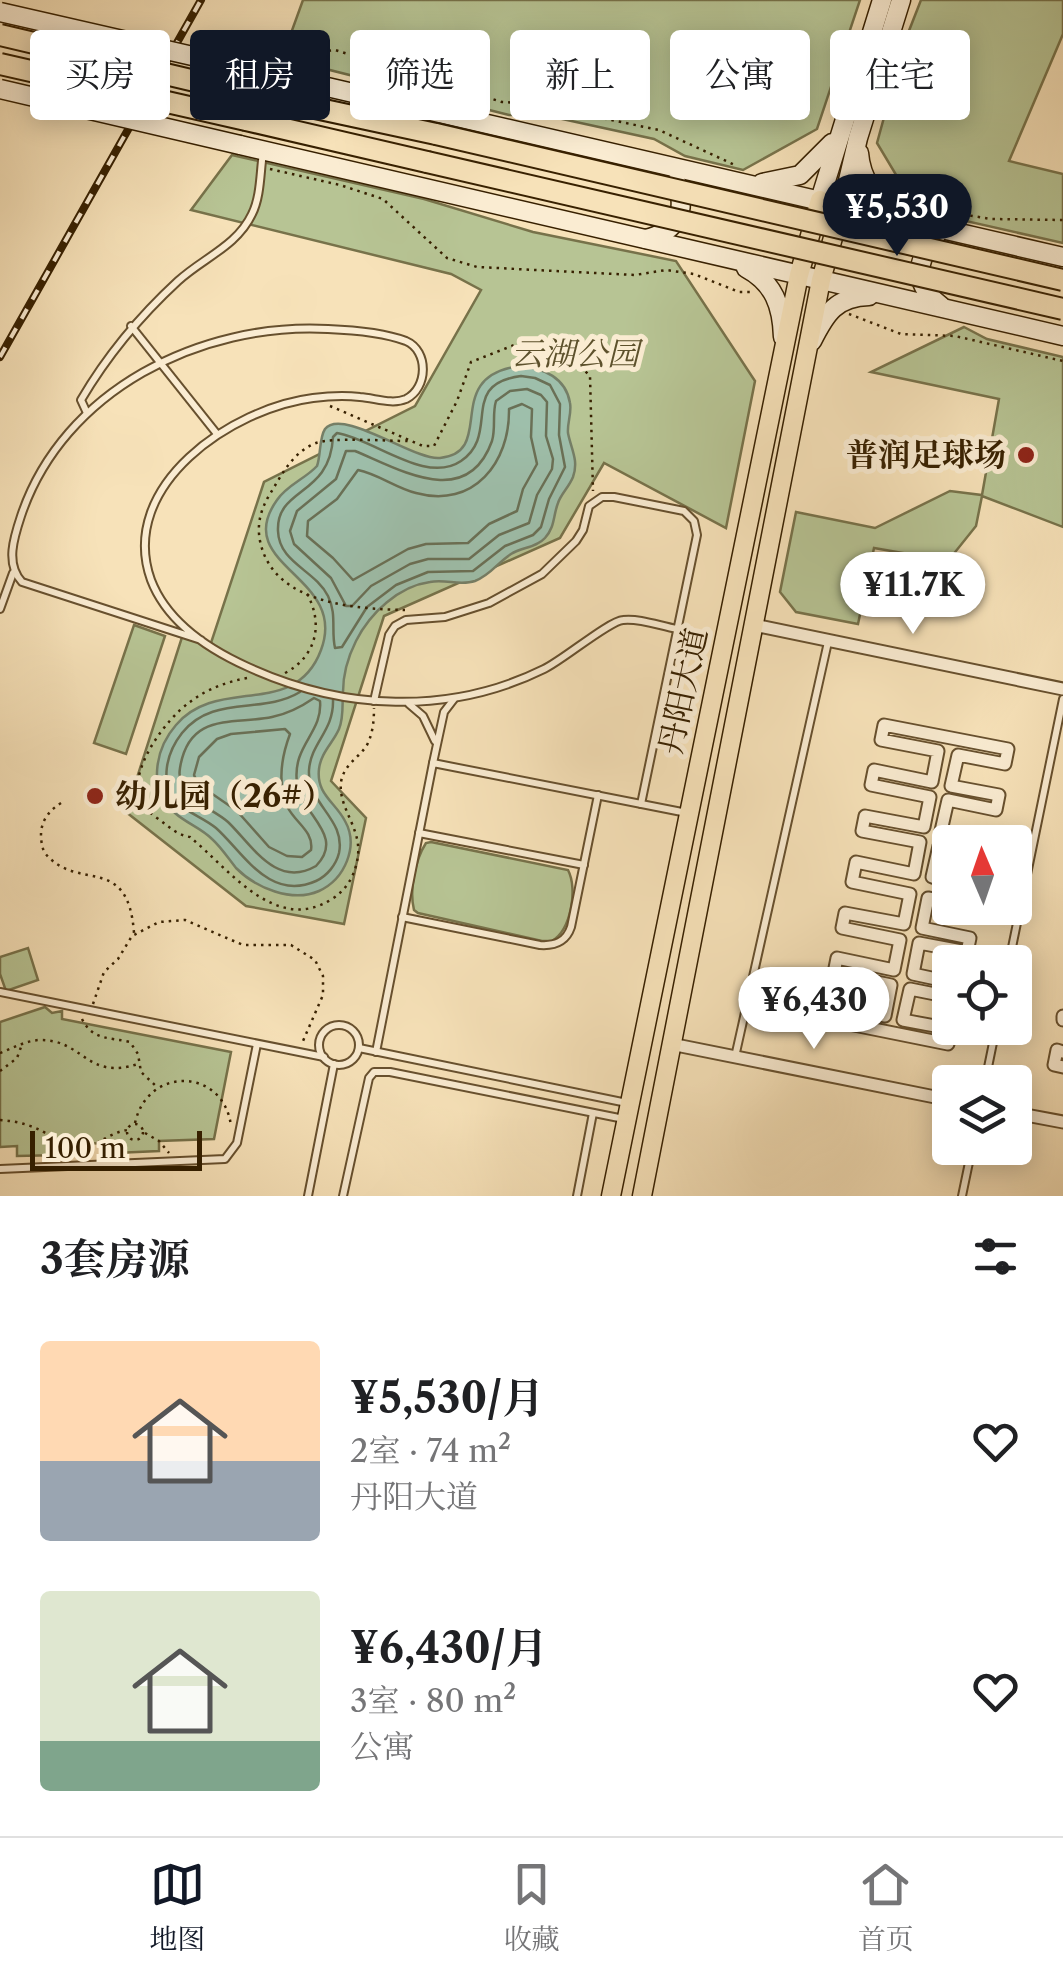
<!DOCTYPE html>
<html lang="zh">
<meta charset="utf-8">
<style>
body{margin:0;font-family:"Libre Caslon Text","Noto Serif SC",serif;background:#f6f6f6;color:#202124;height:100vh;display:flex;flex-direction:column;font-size:38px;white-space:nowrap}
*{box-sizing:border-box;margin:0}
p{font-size:32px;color:#757577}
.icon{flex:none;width:55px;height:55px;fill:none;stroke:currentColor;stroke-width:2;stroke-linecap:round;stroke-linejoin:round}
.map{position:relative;height:1196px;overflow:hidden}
.details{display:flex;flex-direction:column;background:#fff;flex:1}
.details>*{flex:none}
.top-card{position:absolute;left:30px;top:30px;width:1005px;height:90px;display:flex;gap:20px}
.needle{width:65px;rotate:358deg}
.controls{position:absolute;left:932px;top:825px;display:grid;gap:20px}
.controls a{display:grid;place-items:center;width:100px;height:100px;border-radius:10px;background:#fff;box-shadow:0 5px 25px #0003;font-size:50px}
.scale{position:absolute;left:30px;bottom:25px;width:172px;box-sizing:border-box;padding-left:10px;border:5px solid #372000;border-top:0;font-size:28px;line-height:35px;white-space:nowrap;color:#372000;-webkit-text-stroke:8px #faecd2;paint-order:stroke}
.price{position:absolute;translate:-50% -85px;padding:0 22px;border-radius:35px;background:#fff;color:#222;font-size:32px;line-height:65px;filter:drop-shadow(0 2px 5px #0008)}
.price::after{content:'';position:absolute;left:50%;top:60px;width:30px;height:22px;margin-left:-15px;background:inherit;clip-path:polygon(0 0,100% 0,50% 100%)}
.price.on{background:#111827;color:#fff}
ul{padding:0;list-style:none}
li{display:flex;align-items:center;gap:30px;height:250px;padding:0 40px}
li span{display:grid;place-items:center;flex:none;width:280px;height:200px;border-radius:10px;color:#555}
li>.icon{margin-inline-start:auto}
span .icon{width:120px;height:120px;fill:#fffc;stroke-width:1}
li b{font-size:42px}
h2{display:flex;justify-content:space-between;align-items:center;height:120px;padding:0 40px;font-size:42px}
.chip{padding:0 35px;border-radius:10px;background:#fff;box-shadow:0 5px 25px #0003;font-size:35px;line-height:90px}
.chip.on{background:#111827;color:#fff}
.menu{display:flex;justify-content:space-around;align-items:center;height:140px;border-top:2px solid #e0e0e0;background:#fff;font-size:28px;color:#757577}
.menu a{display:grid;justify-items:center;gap:5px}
.menu .on{color:#111827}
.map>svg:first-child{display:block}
.green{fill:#b7c494;stroke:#77724a;stroke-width:2.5}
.water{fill:#9ebfab;stroke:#757f67;stroke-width:2.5}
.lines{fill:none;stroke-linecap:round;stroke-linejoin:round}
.shore{stroke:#6a7056;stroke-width:2.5}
.lane-casing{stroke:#67502e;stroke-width:10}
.street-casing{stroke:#67502e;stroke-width:15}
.secondary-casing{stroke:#372000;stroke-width:21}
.primary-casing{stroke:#372000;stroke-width:21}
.highway-casing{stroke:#372000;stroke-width:24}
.path{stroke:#372000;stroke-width:2.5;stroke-dasharray:2.5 5;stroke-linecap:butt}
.lane{stroke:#faecd2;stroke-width:6}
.street{stroke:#faecd2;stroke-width:11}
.secondary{stroke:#faecd2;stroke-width:18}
.primary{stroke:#f7e2b9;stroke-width:18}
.highway{stroke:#f7e2b9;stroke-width:20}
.rail-casing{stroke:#372000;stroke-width:8}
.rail{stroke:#faecd2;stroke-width:4;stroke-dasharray:11;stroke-linecap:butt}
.secondary-bridge-casing{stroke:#372000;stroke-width:21;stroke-linecap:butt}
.highway-bridge-casing{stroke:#372000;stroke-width:24;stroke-linecap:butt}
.secondary-bridge{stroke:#faecd2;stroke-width:18}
.highway-bridge{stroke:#f7e2b9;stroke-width:20}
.poi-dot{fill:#8f2418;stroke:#faecd2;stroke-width:4}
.labels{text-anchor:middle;stroke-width:10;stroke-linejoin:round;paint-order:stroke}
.park-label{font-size:32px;font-style:italic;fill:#5d512c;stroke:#faecd2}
.poi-label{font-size:32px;font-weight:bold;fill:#372000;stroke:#faecd2;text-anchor:end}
.street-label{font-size:32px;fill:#372000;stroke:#faecd2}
</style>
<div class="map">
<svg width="1063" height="1196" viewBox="0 0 1063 1196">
<rect width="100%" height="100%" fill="#f7e2b9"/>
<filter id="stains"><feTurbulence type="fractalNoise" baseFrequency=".002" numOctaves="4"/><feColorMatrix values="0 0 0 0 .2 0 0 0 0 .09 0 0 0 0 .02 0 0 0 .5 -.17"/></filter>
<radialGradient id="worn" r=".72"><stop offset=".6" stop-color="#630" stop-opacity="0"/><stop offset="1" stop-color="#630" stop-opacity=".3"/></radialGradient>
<g class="green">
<polygon points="303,0 860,0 817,129 743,170 685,156 654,139 544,115 509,115 282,58"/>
<polygon points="921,0 1063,0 1063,34 1009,161 1063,174 1063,243 917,210 877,143 905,41"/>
<polygon points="232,155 424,199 533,232 676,261 755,381 726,528 604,463 560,538 384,616 331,781 366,818 344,924 246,906 126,812 183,634 211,643 264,482 415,406 481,290 451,274 191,210"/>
<polygon points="964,327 987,339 1063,357 1063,527 982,496 976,526 948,561 874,548 858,624 796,612 780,592 796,512 875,528 950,491 982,495 999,399 871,372"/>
<polygon points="134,625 165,636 126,754 94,743"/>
<path d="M431,842l137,28c10,19 3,60 -16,71h-10l-124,-28 -4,-3c-5,-20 1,-50 12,-67z"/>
<polygon points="28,948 38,980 6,991 0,974 0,957"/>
<polygon points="45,1007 52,1013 62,1011 62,1019 231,1052 214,1139 159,1141 159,1151 115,1153 114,1143 62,1144 62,1155 17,1156 17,1146 0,1147 0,1022"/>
</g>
<path class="water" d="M520,366c24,2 46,12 50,37 2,10 -3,20 -2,30 3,16 11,27 5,44 -4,10 -12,17 -15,26 -5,13 -3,24 -13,35 -9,10 -23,9 -34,16 -13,8 -20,21 -36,27 -15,5 -29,-2 -45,1 -31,4 -60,31 -74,59 -8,16 -13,33 -13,51 -1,12 1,25 -4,37 -6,14 -18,23 -20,40 -3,25 16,33 26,52 14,25 0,58 -26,70 -27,12 -63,-3 -83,-23 -8,-10 -15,-21 -24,-29 -11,-11 -26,-16 -37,-26 -28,-22 -20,-64 1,-88 42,-50 119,-5 145,-75 28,-74 -91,-84 -44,-150 10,-15 28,-21 40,-34 4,-11 2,-28 8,-37 17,-22 90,32 115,29 58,-6 0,-82 80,-92z"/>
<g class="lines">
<g class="shore">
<path d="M521,376l14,2 15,7 10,19 -1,31 6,32 -16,32 -8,28 -8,8 -28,11 -32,25 -45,1 -32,13 -29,22 -25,40 -7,1c-4,-17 2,-34 -7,-52 -13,-26 -49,-33 -50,-65 -2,-44 52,-34 55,-94l4,-4c37,6 89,52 124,28 40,-27 -3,-77 60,-85z"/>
<path d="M527,389l14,6 6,7 -1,34 7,23 -1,10 -15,26 -8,28 -30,12 -30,24h-41l-18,5 -39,22 -19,20h-6l-15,-28 -37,-34 -4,-13 7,-20 39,-32 10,-28h9c44,18 112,60 137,-10 4,-14 0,-27 4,-40l14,-10z"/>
<path d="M522,404l10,5 -1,28 6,27 -14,25 -6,22 -28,13 -21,19 -42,1 -18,5 -55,31 -20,-22 -26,-22 1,-15 29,-22 21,-29c20,4 38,18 58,23 58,16 94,-31 93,-84z"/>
<path d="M300,692c-38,23 -87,2 -118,41 -15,19 -24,50 -4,70 10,10 26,15 38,25 27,24 53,74 100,53 11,-5 20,-16 23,-28 7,-34 -32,-49 -30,-83 2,-28 25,-39 24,-70"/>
<path d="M314,698l6,3c3,32 -28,44 -23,82 4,32 49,52 19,83 -40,23 -64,-21 -88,-44 -18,-16 -53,-24 -48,-54 9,-57 54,-43 92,-51 15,-3 29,-10 42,-19z"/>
<path d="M285,729l5,5c-9,24 -13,50 -2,74 8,15 26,24 23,42l-9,7 -15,-1 -18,-9 -32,-36 -39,-27 -4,-9 5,-18 18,-18 14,-5z"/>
</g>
<g class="lane-casing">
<g id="lane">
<polyline points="131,326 217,434"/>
<path d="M87,413l-6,-13c27,-46 59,-84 97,-119 25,-23 59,-35 74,-67 9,-18 8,-42 11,-61"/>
<polyline points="0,609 13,573"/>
<path d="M201,640l-179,-58c-17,-18 -8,-45 -1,-66 42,-126 180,-194 307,-187 25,1 54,3 78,12 23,10 22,47 0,58 -14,6 -31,-1 -46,-2 -16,-2 -32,-1 -47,1 -80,10 -196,87 -162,182 16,42 57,69 97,87 94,43 201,49 296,2 19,-9 65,-48 79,-49 17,-2 37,6 54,9"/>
<polyline points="374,701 389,635 395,626 406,620 445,617 489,603 542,574 576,541 583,530 589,506 602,497 614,497 684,511 694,521 697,535 641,804"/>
<polyline points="409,704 423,716 435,741"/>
<polyline points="433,763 444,712 454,699"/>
<polyline points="419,833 584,865"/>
<path d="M402,917l138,28c15,1 26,-3 31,-18l27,-132"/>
<polyline points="1009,962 1063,699"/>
<polyline points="0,992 324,1057"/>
<circle cx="339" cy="1045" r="20"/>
<polyline points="359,1048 627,1103"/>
<polyline points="376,1052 433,763 687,813"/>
<polyline points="735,1057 828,642"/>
<polyline points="985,1082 996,1028"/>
<polyline points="0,1169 225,1159 237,1143 257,1044"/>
<polyline points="308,1196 334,1064"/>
<polyline points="343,1196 369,1078 374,1072 390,1072 624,1119"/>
<polyline points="577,1196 593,1113"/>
<polyline points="962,1196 972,1148"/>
</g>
</g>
<g class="street-casing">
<g id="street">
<polyline points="754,625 1063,689"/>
<polyline points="950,848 939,846 932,877 950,880"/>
<polyline points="950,902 928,898 922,928 970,938 967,952 919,943 913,974 950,982"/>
<polyline points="950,997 910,989 903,1020 951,1029 948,1044 824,1019 827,1005 885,1016 891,985 834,973 837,958 894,970 900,940 842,928 845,913 904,924 910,894 852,882 856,862 914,874 920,842 862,831 865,816 924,827 930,797 871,785 874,770 932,782 938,751 881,740 884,725 1008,749 1005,764 958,755 951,786 999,795 996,810 948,800 941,831 989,842"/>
<polyline points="1063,1016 1063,1020"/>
<polyline points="671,1044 950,1100"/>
<polyline points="1063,1052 1057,1050 1054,1065 1063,1067"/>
<polyline points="1015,1113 1063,1122"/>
</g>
</g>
<g class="secondary-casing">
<g id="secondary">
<polyline points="258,71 1063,257"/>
<polyline points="240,145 1063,336"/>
<path d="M859,153c2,28 18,48 41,63"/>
<polyline points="762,183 800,175 832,143"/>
<polyline points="820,200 882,0"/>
<polyline points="842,206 858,138 901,0"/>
<path d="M646,239c31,-8 42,-27 30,-57"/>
<path d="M935,241c-23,22 -18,47 6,65"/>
<path d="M746,268c28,15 36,38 37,69"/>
<path d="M812,341c14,-28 24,-44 57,-45"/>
</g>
</g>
<g class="primary-casing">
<g id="primary">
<polyline points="611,1196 799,275 820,200"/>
<polyline points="642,1196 821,280 842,206"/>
</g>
</g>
<g class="highway-casing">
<g id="highway">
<polyline points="250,94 436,134"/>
<polyline points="246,120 427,162"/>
</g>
</g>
<g class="path">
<polyline points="269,58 335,50 502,102 535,104 659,130 737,166"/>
<polyline points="270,169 340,185 383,199 447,258 477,267 635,275 666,270 694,274 739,292 754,292"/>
<polyline points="911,206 991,219 1063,220"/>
<polyline points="849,314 901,334 955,336 1063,361"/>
<polyline points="330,406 423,446 434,446 457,401 471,362 522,342 532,343 583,369 590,376 593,491"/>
<path d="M405,610c-49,-1 -129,-6 -144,-65 -5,-18 -1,-35 9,-51 12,-20 23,-42 46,-51 17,-6 71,-2 92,-2"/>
<path d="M285,673c32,-17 39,-50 21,-81"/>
<path d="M247,678c-21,4 -40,11 -57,24 -23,16 -57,62 -52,92 2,12 10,17 19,24 11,8 20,17 33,19 39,32 86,98 142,62 16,-10 24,-26 26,-44 3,-28 -20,-47 -17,-73 3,-18 18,-24 26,-37 6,-12 7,-25 7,-37"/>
<path d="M61,803c-19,12 -24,28 -17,49 33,42 84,-1 90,81"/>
<polyline points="93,1004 104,972 118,959 132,936 159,922 185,920 243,945 291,945 315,960 323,976 323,995 303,1041"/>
<path d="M82,1019c11,22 28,18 48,23l8,12 3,18 16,15"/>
<path d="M0,1053c13,-5 25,-12 39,-13 45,-1 47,41 99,24"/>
<polyline points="0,1071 17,1058 21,1047"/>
<path d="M0,1120c17,1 32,5 47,14 9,6 16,14 28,15 19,1 33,-17 53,-19"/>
<path d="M135,1123c13,-58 89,-55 96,3"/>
<circle cx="135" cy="1132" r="8"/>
<polyline points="145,1133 159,1141 169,1153"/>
</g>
<use href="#lane" class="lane"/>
<use href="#street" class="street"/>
<use href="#secondary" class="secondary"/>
<use href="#primary" class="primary"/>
<use href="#highway" class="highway"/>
<g class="rail-casing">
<polyline id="rail" points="0,357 201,0"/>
</g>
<use href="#rail" class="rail"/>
<g class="secondary-bridge-casing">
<g id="secondary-bridge">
<polyline points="0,12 258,71"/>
<polyline points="0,89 240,145"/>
</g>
</g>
<g class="highway-bridge-casing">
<g id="highway-bridge">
<polyline points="0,35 250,94"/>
<polyline points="0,64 246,120"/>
<polyline points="436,134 1063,280"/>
<polyline points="427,162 1063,309"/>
</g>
</g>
<use href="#secondary-bridge" class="secondary-bridge"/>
<use href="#highway-bridge" class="highway-bridge"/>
</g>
<g class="poi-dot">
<circle cx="1026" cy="455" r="10"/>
<circle cx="95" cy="796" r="10"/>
</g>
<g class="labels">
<g class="park-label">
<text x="575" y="365">云湖公园</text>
</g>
<g class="poi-label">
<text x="1006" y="466">普润足球场</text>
<text x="115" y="807" text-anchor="start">幼儿园（26#）</text>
</g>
<g class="street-label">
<text transform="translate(683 691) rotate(-78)" y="11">丹阳大道</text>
</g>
</g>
<rect width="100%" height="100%" filter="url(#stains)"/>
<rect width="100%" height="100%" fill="url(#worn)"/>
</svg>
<div class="controls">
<a><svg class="needle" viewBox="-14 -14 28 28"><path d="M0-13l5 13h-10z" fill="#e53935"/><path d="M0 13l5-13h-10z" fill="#757577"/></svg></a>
<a><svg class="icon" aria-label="locate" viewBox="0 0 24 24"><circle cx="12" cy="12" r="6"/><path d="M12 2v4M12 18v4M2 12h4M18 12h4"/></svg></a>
<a><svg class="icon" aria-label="layers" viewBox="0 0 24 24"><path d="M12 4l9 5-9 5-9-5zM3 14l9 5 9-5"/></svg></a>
</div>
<div class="scale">100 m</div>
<b class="price on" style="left:897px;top:259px">¥5,530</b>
<b class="price" style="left:913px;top:637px">¥11.7K</b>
<b class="price" style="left:814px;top:1052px">¥6,430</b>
<div class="top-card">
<a class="chip">买房</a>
<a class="chip on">租房</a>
<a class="chip">筛选</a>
<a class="chip">新上</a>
<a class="chip">公寓</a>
<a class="chip">住宅</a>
</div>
</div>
<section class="details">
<h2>3套房源<svg class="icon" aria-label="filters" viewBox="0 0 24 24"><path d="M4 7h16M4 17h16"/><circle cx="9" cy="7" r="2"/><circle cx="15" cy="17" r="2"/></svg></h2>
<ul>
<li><span style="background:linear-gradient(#ffd9b3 60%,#9aa5b1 0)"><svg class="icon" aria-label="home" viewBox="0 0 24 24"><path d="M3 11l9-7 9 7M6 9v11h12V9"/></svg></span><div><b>¥5,530/月</b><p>2室 · 74 m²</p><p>丹阳大道</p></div><svg class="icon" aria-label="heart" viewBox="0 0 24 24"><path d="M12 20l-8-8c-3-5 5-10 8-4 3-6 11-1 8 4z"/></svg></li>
<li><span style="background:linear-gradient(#dfe7d0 75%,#7fa58c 0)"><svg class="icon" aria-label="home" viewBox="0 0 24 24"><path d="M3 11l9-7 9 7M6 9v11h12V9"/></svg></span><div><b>¥6,430/月</b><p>3室 · 80 m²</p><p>公寓</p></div><svg class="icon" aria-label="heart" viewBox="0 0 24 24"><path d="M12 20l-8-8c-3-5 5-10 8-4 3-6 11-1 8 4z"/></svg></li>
</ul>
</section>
<nav class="menu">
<a class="on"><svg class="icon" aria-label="map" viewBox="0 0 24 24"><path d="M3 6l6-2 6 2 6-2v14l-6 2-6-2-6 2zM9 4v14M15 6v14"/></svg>地图</a>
<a><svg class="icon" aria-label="saved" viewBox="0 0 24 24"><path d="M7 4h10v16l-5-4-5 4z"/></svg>收藏</a>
<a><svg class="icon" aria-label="home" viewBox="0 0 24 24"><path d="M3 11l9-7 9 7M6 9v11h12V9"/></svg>首页</a>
</nav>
